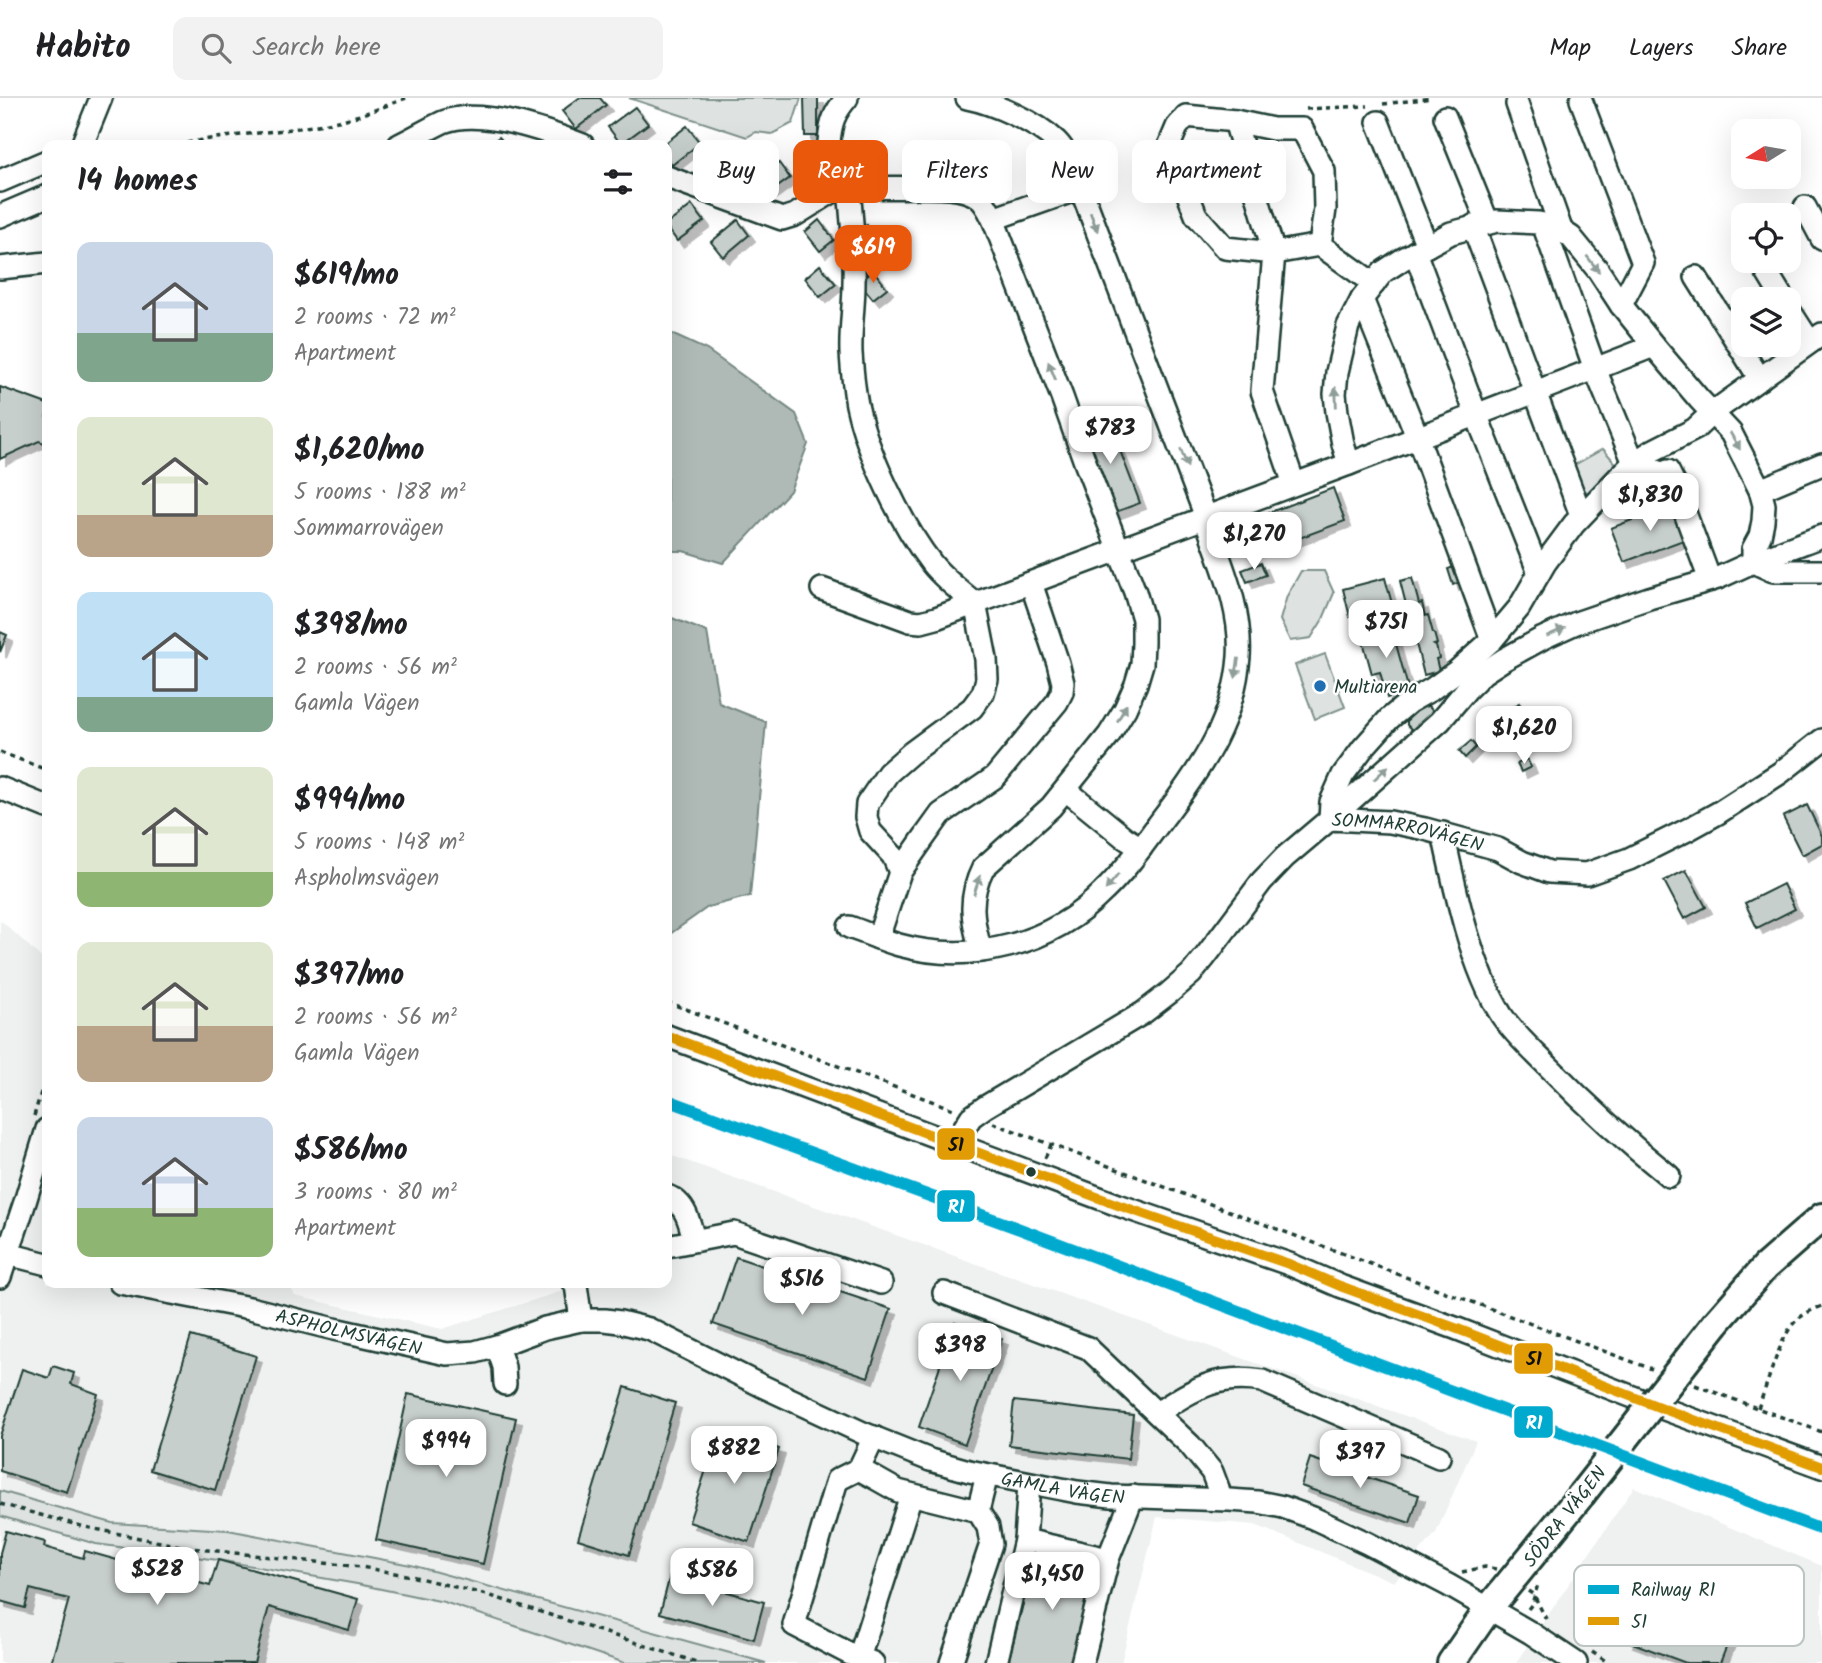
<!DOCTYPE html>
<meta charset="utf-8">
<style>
body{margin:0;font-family:Kalam,sans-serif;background:#f2f2f2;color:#202124;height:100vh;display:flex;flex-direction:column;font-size:26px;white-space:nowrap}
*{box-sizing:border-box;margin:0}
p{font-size:23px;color:#757577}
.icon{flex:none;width:38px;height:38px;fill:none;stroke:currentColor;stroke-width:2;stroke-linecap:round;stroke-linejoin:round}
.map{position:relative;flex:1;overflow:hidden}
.panel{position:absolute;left:42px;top:42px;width:630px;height:1148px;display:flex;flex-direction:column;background:#fff;border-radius:14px;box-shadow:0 7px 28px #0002}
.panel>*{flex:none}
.banner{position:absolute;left:693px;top:42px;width:665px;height:63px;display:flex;gap:14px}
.needle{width:46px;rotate:259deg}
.fabs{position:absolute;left:1731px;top:21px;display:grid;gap:14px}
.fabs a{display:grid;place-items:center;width:70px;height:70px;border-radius:14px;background:#fff;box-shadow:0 7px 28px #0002;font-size:35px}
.price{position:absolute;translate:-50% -60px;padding:0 16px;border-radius:14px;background:#fff;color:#222;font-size:23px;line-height:46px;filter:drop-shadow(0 2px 4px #0008)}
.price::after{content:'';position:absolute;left:50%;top:42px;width:21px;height:16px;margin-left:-10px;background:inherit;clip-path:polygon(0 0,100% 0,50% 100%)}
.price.on{background:#ea580c;color:#fff}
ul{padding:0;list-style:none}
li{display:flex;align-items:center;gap:21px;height:175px;padding:0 35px}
li span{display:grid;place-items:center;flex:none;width:196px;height:140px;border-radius:14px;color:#555}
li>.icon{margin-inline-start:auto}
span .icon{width:84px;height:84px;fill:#fffc;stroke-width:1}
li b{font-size:30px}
h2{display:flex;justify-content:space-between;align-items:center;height:84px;padding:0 35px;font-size:30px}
.pill{padding:0 24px;border-radius:14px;background:#fff;box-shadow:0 7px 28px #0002;font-size:24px;line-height:63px}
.pill.on{background:#ea580c;color:#fff}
header{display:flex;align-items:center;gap:42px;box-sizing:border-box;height:98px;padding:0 35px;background:#fff;border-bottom:2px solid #e0e0e0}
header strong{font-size:33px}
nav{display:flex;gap:38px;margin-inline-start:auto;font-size:24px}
.search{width:490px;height:63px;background:#f2f2f2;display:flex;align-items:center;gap:18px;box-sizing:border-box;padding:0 24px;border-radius:14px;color:#757577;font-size:26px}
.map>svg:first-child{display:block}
.built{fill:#eef1f0}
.green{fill:#dee3e2;stroke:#7e908b;stroke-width:2}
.water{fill:#afbab7;stroke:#758883;stroke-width:2}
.building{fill:#c7cfcc;stroke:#1f3d34;stroke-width:2;filter:url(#shadow)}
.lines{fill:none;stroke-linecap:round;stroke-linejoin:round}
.minor-casing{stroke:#1f3d34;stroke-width:26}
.major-casing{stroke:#1f3d34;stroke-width:32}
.path{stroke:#1f3d34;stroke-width:3.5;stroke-dasharray:5 5;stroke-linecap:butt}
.minor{stroke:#fff;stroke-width:21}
.major{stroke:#fff;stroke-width:26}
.major-bridge-casing{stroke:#1f3d34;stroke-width:32;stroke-linecap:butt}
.major-bridge{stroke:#fff;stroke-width:26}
.bus-1-casing{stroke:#fff;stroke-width:16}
.bus-1{stroke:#e19c05;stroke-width:10}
.rail-1-casing{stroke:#fff;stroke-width:18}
.rail-1{stroke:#00a9ce;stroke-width:12}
.oneway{fill:#8f9e9a}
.poi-dot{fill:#1f6fb2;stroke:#fff;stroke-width:2.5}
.bus-dot{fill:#1f3d34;stroke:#fff;stroke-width:2.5}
.labels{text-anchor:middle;stroke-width:5;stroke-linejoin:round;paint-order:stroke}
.poi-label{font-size:19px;fill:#1f3d34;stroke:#fff;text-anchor:start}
.street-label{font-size:19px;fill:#1f3d34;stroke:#fff}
.key{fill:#fff;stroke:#bcc5c2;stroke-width:2}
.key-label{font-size:19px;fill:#1f3d34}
.line-badge{stroke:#fff;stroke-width:2.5}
.badge-label{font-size:19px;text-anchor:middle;font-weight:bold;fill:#fff}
.pale-badge-label{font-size:19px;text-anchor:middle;font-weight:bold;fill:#111}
</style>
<header>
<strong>Habito</strong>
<div class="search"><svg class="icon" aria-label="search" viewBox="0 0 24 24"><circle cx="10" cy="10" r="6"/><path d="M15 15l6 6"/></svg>Search here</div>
<nav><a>Map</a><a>Layers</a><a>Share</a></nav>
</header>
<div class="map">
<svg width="1822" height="1565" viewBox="0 0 1822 1565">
<defs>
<filter id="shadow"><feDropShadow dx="6" dy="6" stdDeviation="0" flood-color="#0004"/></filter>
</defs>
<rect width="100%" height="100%" fill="#fff"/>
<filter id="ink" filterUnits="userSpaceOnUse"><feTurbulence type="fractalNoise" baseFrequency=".0143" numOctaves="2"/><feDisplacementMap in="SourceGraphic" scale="14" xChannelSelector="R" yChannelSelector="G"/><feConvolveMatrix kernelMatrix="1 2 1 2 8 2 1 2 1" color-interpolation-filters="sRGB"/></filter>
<g filter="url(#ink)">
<g class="built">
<polygon points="0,823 4,825 47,865 47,1185 288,1185 295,1198 442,1231 588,1185 667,1185 667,1056 1476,1343 1436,1435 1394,1484 1255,1427 1157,1419 1121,1565 0,1565"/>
<polygon points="1634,1389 1822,1468 1822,1565 1516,1565"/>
</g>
<g class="green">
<polygon points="629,0 801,0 793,25 772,36 756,34 747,39"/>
<polygon points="1603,351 1620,370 1590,399 1569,370"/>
<polygon points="1301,473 1324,473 1334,495 1323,521 1311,540 1290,543 1280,522 1287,498"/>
<polygon points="1325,556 1345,609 1315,621 1295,567"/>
<polygon points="0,1393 112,1425 228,1432 411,1467 766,1565 625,1565 444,1504 357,1486 218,1462 96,1446 0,1418"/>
</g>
<g class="water">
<polygon points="667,234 707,252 796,316 808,346 790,393 723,465 683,453 667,453"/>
<polygon points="667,518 707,534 719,605 766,624 750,798 708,809 670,836 667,835"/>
</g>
<g class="building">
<polygon points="579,0 600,0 606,7 576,31 562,13"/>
<polygon points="804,0 818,0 818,38 805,38"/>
<polygon points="635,9 648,26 621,46 608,29"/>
<polygon points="687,28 700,45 672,67 667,60 667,47 663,47"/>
<polygon points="499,39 506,47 488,47"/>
<polygon points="734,47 745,61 718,83 707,68"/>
<polygon points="779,65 790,80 761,101 750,86"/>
<polygon points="811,74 819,85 807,93 799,83"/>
<polygon points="692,107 704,123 677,143 667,129 667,126"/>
<polygon points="738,122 749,137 723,159 711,144"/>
<polygon points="819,122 834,142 820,153 805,134"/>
<polygon points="867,127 881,145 867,156 853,138"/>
<polygon points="820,167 836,186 820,199 805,180"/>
<polygon points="873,172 887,190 873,201 859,184"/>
<polygon points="0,289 47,306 47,346 39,343 0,361"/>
<polygon points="1108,321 1140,405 1113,415 1081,331"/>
<polygon points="1333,390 1345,423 1278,448 1265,416"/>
<polygon points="1676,405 1689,440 1624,464 1611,430"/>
<polygon points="1261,465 1266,477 1247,484 1242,472"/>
<polygon points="1456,468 1460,484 1453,487 1448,471"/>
<polygon points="1385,480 1397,524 1376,529 1372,514 1350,519 1343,491"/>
<polygon points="1412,480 1419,506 1422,505 1425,518 1428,517 1433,535 1434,535 1437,546 1434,547 1436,548 1439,560 1436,561 1439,573 1424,577 1400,483"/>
<polygon points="1391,528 1409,593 1387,600 1380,574 1372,576 1361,536"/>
<polygon points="0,534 7,537 0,554"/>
<polygon points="1519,605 1526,614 1508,628 1501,619"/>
<polygon points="1428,608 1432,612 1430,619 1417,632 1412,632 1407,627 1407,622 1421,609"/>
<polygon points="1537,623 1547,627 1543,636 1533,632"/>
<polygon points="1471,643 1476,649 1465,660 1459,653"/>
<polygon points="1527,661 1531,669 1521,674 1517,666"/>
<polygon points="1807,707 1822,738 1822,746 1802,757 1783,719"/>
<polygon points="1686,772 1706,809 1684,821 1664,783"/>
<polygon points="1783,786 1795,811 1757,830 1745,805"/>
<polygon points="736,1159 891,1211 868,1279 713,1226"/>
<polygon points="955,1224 1002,1241 965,1346 919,1329"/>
<polygon points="191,1238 256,1258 215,1392 150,1372"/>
<polygon points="53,1268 74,1275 71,1286 98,1296 67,1394 0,1373 0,1338 22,1271 49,1280"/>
<polygon points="625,1289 675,1305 629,1457 578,1441"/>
<polygon points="408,1296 516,1320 483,1466 376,1442"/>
<polygon points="1014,1303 1133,1317 1128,1361 1009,1347"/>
<polygon points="719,1332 779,1351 749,1444 689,1424"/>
<polygon points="1310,1360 1419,1397 1410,1425 1301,1388"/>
<polygon points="6,1433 45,1444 44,1449 83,1460 85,1453 210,1488 218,1462 358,1501 349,1532 269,1509 254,1565 51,1565 69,1501 30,1491 25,1510 0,1503 0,1455"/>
<polygon points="1036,1455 1095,1470 1071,1565 1008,1565"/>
<polygon points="670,1478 764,1504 754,1541 660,1515"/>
<polygon points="1652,1478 1741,1512 1720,1565 1686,1565 1627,1543"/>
</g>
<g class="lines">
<g class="minor-casing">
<g id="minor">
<path d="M847,0c-13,15 -16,24 -18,44 -7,76 112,27 149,55 7,5 11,14 15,22l69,178 23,65 50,130 8,27v24l-1,21 -6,20 -11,25 -16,26 -58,72 -68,61c-15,30 -11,53 -2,83"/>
<polyline points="1581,2 1643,165 1621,207"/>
<polyline points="1517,6 1562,134"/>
<polyline points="1445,19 1488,125"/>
<polyline points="1235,23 1274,155 1262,293 1294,386"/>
<polyline points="1378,24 1427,148"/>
<polyline points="82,47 101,0"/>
<path d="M399,47c15,-7 29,-16 44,-23 37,-15 104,9 140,23"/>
<path d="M667,79l115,42 13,-4 53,-33c4,34 7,68 6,101 0,23 -4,47 -3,70 1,16 3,36 6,52 11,50 44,119 75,159 12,15 28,27 43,39l11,56 1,20 -4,14 -11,15 -61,45 -23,20 -21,31 -1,13 4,14 23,25 7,16"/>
<polyline points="0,83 47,63"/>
<polyline points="1805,109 1822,141"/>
<polyline points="0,118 47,98"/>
<polyline points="993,121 1081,90"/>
<polyline points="1543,126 1595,271 1634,365 1662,375 1674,385"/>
<polyline points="1473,128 1581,417"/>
<polyline points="1320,147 1325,111 1324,73 1302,31 1273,31 1235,23 1186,18 1177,29 1169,48 1196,117 1225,150 1274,155 1320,147 1374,186"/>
<polyline points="1415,154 1476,316 1539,475"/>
<polyline points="1760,163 1783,201"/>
<polyline points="0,170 47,165"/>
<polyline points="1696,179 1760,281"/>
<polyline points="1362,201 1417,338 1492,542"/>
<polyline points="1788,210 1810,244"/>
<polyline points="1349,366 1343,346 1337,314 1335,296 1337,274 1348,228 1362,201 1383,174 1403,161 1451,135 1497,123 1539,125 1557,130 1571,139 1598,172 1621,207 1654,248 1699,301 1731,335 1760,392 1764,407 1763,423 1760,438 1753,451 1753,464"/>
<polyline points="1668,373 1674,385 1710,482"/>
<polyline points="1760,392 1822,366"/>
<polyline points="1753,464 1773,473 1822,473"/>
<polyline points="822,491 910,523 921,524 936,520 1349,366 1654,248"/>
<polyline points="0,690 47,709"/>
<polyline points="1066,692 1125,740 1141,750"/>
<polyline points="1330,721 1331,704 1343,677 1363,650 1389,621 1409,604 1432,591 1457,573 1492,542 1519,510 1545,465 1574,426 1619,379 1634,365 1652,353 1695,331 1712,315 1822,236"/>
<polyline points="1330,721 1440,623 1467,591 1483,575 1503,562 1543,540 1576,525 1649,500 1718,480 1753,464 1822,438"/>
<path d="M1443,735c12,57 28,134 59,183 13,19 32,36 48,52 37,38 78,75 119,108"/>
<path d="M849,829c17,6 33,13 50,18 73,20 152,0 205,-54 24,-23 43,-52 63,-78 37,-49 67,-94 72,-156 3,-45 -15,-86 -30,-128l-3,-12 -135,-354c-4,-8 -9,-16 -15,-22 -20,-19 -63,-38 -89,-43"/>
<polyline points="878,840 900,774 923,741 941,716 995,679 1057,604 1062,594 1063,585 1058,565 1031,485"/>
<polyline points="667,938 1118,1107 1289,1166 1340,1188 1455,1230 1664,1311 1822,1369"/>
<path id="s1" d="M954,1046l17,-27 14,-10 158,-94 26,-20 22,-19 14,-17 57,-76 23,-24 45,-38 60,3 35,7 73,20 24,13 27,10 38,2 42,-15 60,-30 29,-16 62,-40 42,-33"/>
<path d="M667,1098c18,6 23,27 27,44"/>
<polyline points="667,1148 734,1135 881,1185"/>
<polyline points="0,1154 47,1166"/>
<polyline points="0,1179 25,1104 47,1031"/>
<path id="s2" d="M120,1185l130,25 84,21 113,25 28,-2 22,-6 48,-18 36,-8h24l15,2 29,7 113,57 101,47 67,27 39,11 108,21 34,4 118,4 29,2 25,5 30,11 54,25 81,42 83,48 45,30"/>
<polyline points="574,1185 576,1187 581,1222"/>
<polyline points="944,1195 1088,1250 1190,1347 1212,1374 1218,1390 1220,1401"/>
<polyline points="497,1248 504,1269 505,1286"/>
<path d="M1157,1315c37,-24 59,-39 105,-32l177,76"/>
<polyline points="859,1371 898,1393 978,1413"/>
<polyline points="1025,1442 1108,1461"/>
<polyline points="859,1560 911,1397"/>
<polyline points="873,1565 850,1556 794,1527 837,1382 859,1371 874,1339"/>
<polyline points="951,1565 991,1446 988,1429 978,1413 987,1377"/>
<polyline points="996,1565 1025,1442 1029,1386"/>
<polyline points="1082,1565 1108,1461 1133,1398"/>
</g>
</g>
<g class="major-casing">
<g id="major">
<polyline points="1716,1225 1765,1169 1822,1119"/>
<polyline points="1451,1565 1489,1510 1581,1397"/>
</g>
</g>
<g class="path">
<polyline points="1383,6 1432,0"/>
<polyline points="1306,11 1368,8"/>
<path d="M177,47c50,-11 101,-12 151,-22 27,-5 53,-15 78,-25"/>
<polyline points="0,654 47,672"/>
<polyline points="667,904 953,1011"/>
<polyline points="34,1018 47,974"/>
<polyline points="993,1025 1652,1271"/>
<polyline points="1045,1060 1051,1047"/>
<polyline points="1695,1287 1822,1334"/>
<path d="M1758,1310c9,-22 21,-67 35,-84 8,-9 18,-14 29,-18"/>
<polyline points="0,1406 85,1429 190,1450 361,1469 411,1478 491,1498 699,1565"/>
<polyline points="1462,1474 1485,1469 1496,1471"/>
<polyline points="1528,1493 1534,1497 1546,1521"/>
<polyline points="1528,1511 1532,1506 1538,1486"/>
<polyline points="1592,1554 1609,1565"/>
</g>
<use href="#minor" class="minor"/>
<use href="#major" class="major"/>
<g class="major-bridge-casing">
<polyline id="major-bridge" points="1581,1397 1716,1225"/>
</g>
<use href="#major-bridge" class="major-bridge"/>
<g class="bus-1-casing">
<polyline id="bus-1" points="667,938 1118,1107 1289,1166 1340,1188 1455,1230 1664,1311 1822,1369"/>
</g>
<use href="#bus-1" class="bus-1"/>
<g class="rail-1-casing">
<polyline id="rail-1" points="667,1002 1009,1127 1822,1432"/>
</g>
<use href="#rail-1" class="rail-1"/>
</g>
<defs><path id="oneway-solid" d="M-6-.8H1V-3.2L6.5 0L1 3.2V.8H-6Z" transform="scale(1.75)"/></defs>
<g class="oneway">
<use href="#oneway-solid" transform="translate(1094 124) rotate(69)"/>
<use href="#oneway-solid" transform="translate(1593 166) rotate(52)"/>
<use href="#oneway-solid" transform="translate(1052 273) rotate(-112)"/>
<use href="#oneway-solid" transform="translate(1336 299) rotate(-92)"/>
<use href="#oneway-solid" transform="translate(1735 343) rotate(60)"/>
<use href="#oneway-solid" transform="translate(1184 360) rotate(69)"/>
<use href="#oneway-solid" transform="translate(1556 534) rotate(-24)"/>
<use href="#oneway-solid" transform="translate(1237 570) rotate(99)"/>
<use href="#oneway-solid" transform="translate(1122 615) rotate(-61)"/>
<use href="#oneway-solid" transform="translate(1381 675) rotate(-43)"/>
<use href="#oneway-solid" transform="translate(1112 784) rotate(130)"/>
<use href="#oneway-solid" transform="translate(977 787) rotate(-72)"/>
</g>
</g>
<circle class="poi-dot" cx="1320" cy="588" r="7"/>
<circle class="bus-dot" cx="1031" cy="1074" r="6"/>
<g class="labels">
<g class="poi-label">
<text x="1334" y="595">Multiarena</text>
</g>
<g class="street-label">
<text dy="7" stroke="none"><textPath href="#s1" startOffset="583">SOMMARROVÄGEN</textPath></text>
<text dy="7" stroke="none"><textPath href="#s2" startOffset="234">ASPHOLMSVÄGEN</textPath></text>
<text dy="7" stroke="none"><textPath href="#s2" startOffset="989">GAMLA VÄGEN</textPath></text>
<text transform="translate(1564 1418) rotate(-52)" y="7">SÖDRA VÄGEN</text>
</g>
</g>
<rect x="1574" y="1467" width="230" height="81" rx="10" class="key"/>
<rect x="1588" y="1487" width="31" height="9" fill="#00a9ce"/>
<rect x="1588" y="1519" width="31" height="8" fill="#e19c05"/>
<g class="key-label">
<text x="1631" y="1498">Railway R1</text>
<text x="1631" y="1530">51</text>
</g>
<g class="line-badge">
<rect x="936" y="1029" width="40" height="34" rx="7" fill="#e19c05"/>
<rect x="936" y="1091" width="40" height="34" rx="7" fill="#00a9ce"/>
<rect x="1513" y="1244" width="41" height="33" rx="7" fill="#e19c05"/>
<rect x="1513" y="1307" width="41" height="34" rx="7" fill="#00a9ce"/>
</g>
<g class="badge-label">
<text x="956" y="1115">R1</text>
<text x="1534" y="1331">R1</text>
</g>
<g class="pale-badge-label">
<text x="956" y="1053">51</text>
<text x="1534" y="1267">51</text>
</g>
</svg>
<div class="fabs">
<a><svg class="needle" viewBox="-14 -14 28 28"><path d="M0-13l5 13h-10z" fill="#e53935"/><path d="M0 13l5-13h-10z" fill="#757577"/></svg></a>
<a><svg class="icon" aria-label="locate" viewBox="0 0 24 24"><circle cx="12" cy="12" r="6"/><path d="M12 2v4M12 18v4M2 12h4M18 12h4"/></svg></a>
<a><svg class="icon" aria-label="layers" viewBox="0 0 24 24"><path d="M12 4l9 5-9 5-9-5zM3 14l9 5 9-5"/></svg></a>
</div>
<b class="price on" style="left:873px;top:187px">$619</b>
<b class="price" style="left:1110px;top:368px">$783</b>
<b class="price" style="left:1650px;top:435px">$1,830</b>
<b class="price" style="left:1254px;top:474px">$1,270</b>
<b class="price" style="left:1386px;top:562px">$751</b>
<b class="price" style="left:1524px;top:668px">$1,620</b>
<b class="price" style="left:802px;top:1219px">$516</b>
<b class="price" style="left:960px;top:1285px">$398</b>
<b class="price" style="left:446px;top:1381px">$994</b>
<b class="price" style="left:734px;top:1388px">$882</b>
<b class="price" style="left:1360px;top:1392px">$397</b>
<b class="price" style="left:157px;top:1509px">$528</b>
<b class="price" style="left:712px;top:1510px">$586</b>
<b class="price" style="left:1052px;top:1514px">$1,450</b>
<div class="banner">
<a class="pill">Buy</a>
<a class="pill on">Rent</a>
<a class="pill">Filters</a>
<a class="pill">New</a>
<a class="pill">Apartment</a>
</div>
<section class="panel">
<h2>14 homes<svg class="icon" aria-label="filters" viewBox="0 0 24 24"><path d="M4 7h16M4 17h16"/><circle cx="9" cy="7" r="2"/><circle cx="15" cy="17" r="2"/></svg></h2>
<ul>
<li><span style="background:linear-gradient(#c9d6e8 65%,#7fa58c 0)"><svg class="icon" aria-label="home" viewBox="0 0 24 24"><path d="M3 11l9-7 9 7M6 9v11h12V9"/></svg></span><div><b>$619/mo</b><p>2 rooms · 72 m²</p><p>Apartment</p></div></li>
<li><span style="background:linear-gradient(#dfe7d0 70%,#b9a48a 0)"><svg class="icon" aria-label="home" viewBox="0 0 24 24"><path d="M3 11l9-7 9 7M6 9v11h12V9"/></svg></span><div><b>$1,620/mo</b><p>5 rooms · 188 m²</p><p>Sommarrovägen</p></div></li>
<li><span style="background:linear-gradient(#bfe0f5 75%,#7fa58c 0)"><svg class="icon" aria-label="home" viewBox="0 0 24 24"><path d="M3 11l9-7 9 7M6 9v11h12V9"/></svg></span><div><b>$398/mo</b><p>2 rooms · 56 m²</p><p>Gamla Vägen</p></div></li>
<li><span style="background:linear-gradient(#dfe7d0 75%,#8fb573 0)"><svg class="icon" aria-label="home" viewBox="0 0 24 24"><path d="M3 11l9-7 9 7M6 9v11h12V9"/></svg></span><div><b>$994/mo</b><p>5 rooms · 148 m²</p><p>Aspholmsvägen</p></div></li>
<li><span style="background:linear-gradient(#dfe7d0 60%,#b9a48a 0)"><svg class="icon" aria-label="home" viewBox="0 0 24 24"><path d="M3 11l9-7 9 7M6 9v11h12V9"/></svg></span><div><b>$397/mo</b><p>2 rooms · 56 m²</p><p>Gamla Vägen</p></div></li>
<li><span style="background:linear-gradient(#c9d6e8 65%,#8fb573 0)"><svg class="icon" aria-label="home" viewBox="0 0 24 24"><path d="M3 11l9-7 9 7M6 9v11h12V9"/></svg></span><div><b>$586/mo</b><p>3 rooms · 80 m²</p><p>Apartment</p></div></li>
</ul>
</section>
</div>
